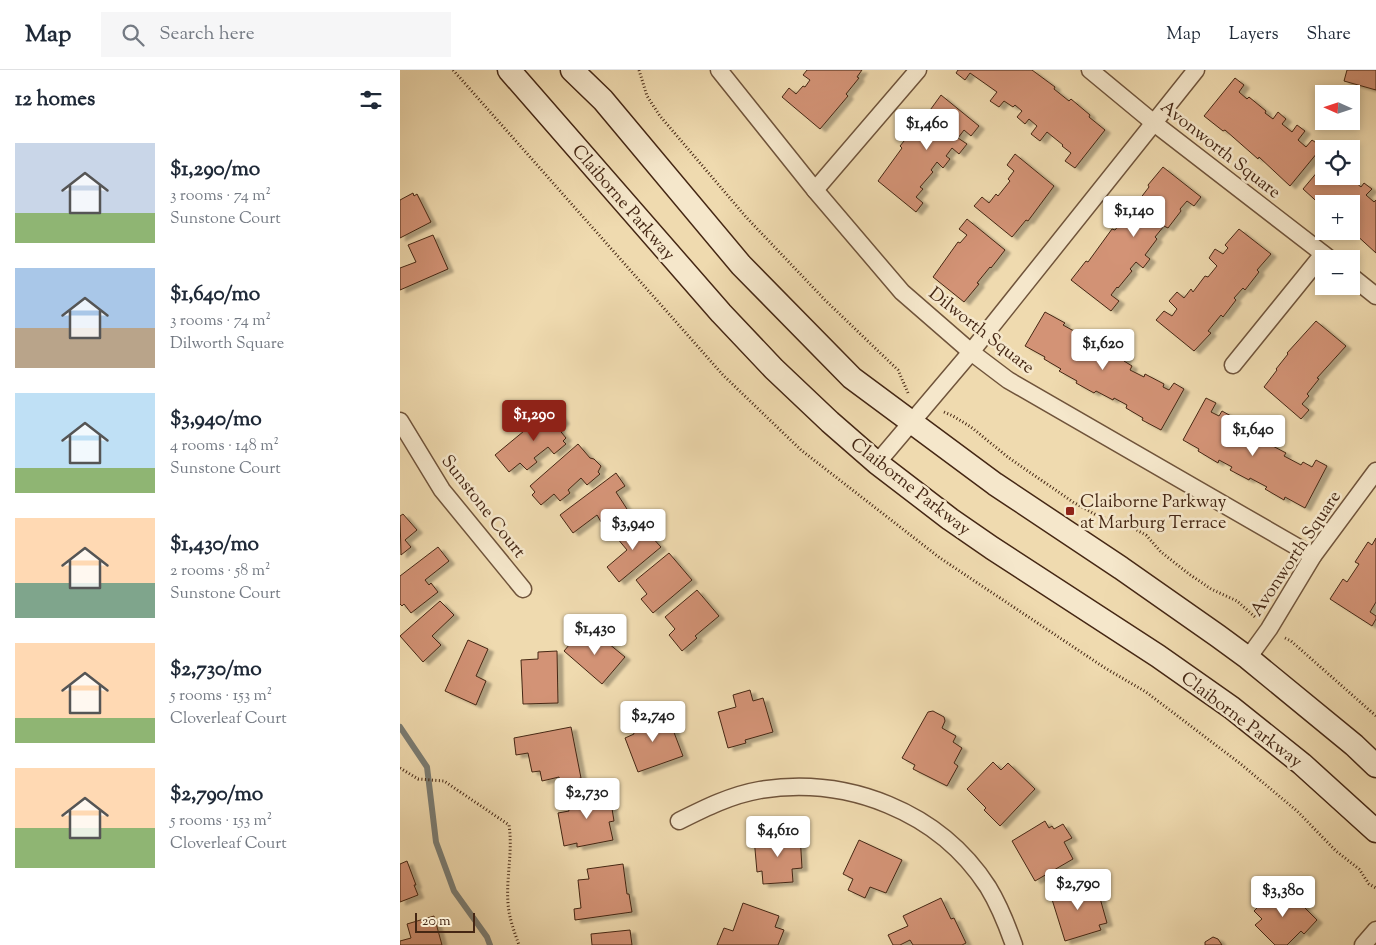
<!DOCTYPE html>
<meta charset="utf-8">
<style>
body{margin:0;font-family:"Sorts Mill Goudy",serif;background:#f6f6f7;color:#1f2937;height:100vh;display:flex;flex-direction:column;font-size:19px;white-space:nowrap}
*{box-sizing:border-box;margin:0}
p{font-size:16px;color:#747a83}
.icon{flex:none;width:28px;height:28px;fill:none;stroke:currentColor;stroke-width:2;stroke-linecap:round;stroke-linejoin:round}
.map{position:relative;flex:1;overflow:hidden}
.drawer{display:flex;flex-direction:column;background:#fff;width:400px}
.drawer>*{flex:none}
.needle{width:32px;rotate:273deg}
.controls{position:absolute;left:915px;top:15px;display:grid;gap:10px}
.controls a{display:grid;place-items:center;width:45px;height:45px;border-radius:0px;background:#fff;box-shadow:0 2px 8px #0003;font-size:25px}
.scale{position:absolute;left:15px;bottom:12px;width:60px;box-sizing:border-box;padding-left:5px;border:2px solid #452714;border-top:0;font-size:14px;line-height:18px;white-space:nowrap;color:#452714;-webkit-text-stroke:4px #f5e7cb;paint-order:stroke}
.price{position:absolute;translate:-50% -42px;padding:0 11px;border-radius:5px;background:#fff;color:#222;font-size:16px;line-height:32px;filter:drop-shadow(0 1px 2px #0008)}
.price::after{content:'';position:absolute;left:50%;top:30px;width:15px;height:11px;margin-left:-8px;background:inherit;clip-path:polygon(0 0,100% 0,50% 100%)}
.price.selected{background:#8f2418;color:#fff}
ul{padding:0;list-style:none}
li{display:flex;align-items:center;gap:15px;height:125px;padding:0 15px}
li span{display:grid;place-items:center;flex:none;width:140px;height:100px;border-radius:0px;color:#555}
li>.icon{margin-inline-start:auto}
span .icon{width:60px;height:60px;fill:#fffc;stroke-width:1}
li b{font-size:21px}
h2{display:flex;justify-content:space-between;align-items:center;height:60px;padding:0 15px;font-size:21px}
header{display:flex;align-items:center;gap:30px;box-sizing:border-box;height:70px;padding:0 25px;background:#fff;border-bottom:1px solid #e0e1e3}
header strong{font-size:24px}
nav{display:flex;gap:28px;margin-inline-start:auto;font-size:18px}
.search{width:350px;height:45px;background:#f6f6f7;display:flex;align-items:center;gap:12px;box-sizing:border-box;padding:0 18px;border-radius:0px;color:#747a83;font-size:19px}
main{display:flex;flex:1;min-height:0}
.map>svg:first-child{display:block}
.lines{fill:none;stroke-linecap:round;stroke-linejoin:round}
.stream{stroke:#7b7e75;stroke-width:6}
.building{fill:#d39376;stroke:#452714;filter:url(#shadow)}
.street-casing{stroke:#70543b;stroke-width:19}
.secondary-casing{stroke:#452714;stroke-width:25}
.path{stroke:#452714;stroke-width:3;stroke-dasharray:1 2.5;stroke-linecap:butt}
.street{stroke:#f5e7cb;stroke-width:16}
.secondary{stroke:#f5e7cb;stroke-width:22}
.poi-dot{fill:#8f2418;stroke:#f5e7cb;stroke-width:2}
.labels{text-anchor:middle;stroke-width:5;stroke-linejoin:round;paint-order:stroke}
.street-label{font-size:18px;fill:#452714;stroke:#f5e7cb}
.poi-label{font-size:18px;fill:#452714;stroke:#f5e7cb;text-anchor:start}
</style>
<header>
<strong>Map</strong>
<div class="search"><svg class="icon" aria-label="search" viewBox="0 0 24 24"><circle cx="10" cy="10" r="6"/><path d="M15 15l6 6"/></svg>Search here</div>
<nav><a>Map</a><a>Layers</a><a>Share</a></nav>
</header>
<main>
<section class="drawer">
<h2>12 homes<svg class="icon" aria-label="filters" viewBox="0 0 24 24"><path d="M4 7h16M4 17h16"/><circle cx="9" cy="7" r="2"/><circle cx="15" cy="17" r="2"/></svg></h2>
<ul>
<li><span style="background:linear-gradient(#c9d6e8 70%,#8fb573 0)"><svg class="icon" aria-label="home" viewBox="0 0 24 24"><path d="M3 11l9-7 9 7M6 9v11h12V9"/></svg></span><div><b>$1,290/mo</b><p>3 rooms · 74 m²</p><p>Sunstone Court</p></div></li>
<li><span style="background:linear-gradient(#a9c7e8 60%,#b9a48a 0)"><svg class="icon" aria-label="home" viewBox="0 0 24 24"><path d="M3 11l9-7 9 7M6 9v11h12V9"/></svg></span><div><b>$1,640/mo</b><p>3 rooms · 74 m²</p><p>Dilworth Square</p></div></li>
<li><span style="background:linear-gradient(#bfe0f5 75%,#8fb573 0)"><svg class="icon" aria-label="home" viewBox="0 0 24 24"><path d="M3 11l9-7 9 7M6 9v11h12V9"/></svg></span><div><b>$3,940/mo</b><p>4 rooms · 148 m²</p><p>Sunstone Court</p></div></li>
<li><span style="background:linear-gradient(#ffd9b3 65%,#7fa58c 0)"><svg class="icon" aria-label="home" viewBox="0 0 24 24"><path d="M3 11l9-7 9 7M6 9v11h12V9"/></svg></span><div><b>$1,430/mo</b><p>2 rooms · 58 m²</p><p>Sunstone Court</p></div></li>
<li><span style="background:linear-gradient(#ffd9b3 75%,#8fb573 0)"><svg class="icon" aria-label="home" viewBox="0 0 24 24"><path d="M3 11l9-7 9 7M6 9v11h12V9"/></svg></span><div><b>$2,730/mo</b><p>5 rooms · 153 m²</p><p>Cloverleaf Court</p></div></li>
<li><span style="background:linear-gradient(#ffd9b3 60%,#8fb573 0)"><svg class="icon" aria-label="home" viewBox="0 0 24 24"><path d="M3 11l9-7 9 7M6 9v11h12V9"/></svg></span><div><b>$2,790/mo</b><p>5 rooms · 153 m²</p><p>Cloverleaf Court</p></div></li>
</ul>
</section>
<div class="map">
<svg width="976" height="875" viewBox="0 0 976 875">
<defs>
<filter id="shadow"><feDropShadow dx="5.5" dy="3" stdDeviation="1" flood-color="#0004"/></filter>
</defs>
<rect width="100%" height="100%" fill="#efdaaf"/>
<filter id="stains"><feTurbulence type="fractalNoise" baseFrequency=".004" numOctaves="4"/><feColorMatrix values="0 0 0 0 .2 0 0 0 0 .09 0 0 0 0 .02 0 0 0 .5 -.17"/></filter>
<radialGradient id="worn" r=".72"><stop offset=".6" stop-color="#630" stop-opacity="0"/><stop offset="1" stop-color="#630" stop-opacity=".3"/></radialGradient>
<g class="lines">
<polyline class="stream" points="0,657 27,697 36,772 54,821 87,867 90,875"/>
</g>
<g class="building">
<polygon points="407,0 462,0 457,7 459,8 446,24 448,26 420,59 382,27 389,18 396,24 403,16 405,17 410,10 403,5"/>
<polygon points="558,0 632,0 655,17 654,19 669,31 671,29 690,45 689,47 705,60 675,98 665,91 671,83 662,76 663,75 647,62 640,71 631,64 637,56 629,49 625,54 617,47 622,41 615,35 613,37 604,31 599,37 590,31 597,22 570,3 565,10 556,3"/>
<polygon points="947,0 976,0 976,20 944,11"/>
<polygon points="835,8 844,15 839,22 847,29 849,27 866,41 865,43 873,49 878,42 886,49 882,54 892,62 897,55 905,61 898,70 906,77 912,70 922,77 890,116 859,87 858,89 825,60 823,61 804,46"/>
<polygon points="541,25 579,56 571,66 564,60 558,68 567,74 559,84 552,78 546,86 550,89 543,98 537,92 531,100 533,102 520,117 523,119 516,127 523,133 516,142 478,111 502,78 500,76 513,60 515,61"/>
<polygon points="615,84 654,116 628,151 626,150 612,167 574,136 582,127 589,133 596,124 598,126 610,111 608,109 614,101 607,95"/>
<polygon points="924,94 924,106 948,106 961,117 964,113 972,119 966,125 974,132 976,130 976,183 953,162 951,164 948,161 951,161 951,134 924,134 924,138 903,119"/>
<polygon points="763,97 801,127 794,136 787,131 780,139 781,141 768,158 764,156 755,167 757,169 745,185 750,189 743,198 736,192 730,199 732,201 718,218 717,217 711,225 719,231 711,241 671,210 686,191 688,192 712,159 715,160 727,145 729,147 738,135 736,134 749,117 748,115"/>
<polygon points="13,123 14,126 17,124 31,152 0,168 0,130"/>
<polygon points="567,149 605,180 591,198 590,197 577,213 579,214 564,232 533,207 558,172 560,173 567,165 559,159"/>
<polygon points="839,159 871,184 857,200 859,202 845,220 843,218 834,228 836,230 823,247 821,245 808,261 811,263 794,281 756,250 764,241 772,246 777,239 769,231 777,222 784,228 791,219 793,222 805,206 808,207 817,196 809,188 815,179 823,184 828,178 825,175"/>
<polygon points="33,165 48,199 0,220 0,198 16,192 8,175"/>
<polygon points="645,242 665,253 663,255 681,265 679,267 696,276 699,271 709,277 705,284 713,289 718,278 728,284 724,291 732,296 730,300 744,307 745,304 764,314 763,317 769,320 774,313 784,319 761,360 742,350 743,348 726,338 727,335 714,328 713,330 696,321 694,323 676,313 677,311 659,301 661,299 644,289 645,287 625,276"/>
<polygon points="916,251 946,276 917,308 919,309 907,324 909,326 902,334 909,340 901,349 864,317 877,300 876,299 888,284 887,283"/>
<polygon points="806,328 816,333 811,342 819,346 822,341 831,346 827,353 835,358 834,360 849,369 850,366 868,376 869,374 886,383 884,386 901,395 903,392 912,397 916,390 927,396 905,438 885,427 884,430 865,419 867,417 850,408 849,410 830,400 832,397 819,390 818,393 798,381 799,379 783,370"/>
<polygon points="153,337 164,351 157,357 166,368 163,371 166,374 154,384 148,377 134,388 137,392 127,400 120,393 109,402 95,385"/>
<polygon points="178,374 190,388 194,389 201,396 198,402 200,404 187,415 181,408 168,420 170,423 160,431 154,424 141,435 132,425 135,422 130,416"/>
<polygon points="216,403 225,416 216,422 227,439 203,455 197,445 173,463 160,445"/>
<polygon points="3,444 17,460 5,470 11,477 1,485 0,446"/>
<polygon points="237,451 261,477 219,512 207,497 227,480 217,468"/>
<polygon points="976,468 976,532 970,542 976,546 976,549 972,556 930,529 943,509 947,512 959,494 955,492 968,472 972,475"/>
<polygon points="38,477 49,491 25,510 29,515 31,513 38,522 11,543 4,534 2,536 0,534 0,506"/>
<polygon points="269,483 292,510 253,543 241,529 247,524 236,510"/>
<polygon points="297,520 319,546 295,566 297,568 282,581 269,565 275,559 265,547"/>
<polygon points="40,531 54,545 32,566 41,575 23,592 0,566"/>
<polygon points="192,560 225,587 202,614 164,581 175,568 181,573"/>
<polygon points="68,570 88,579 76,606 86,611 76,635 45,621"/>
<polygon points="157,581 158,633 123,634 121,590 138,589 138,582"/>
<polygon points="350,620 353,631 363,628 373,662 345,670 346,673 328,678 318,642 336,637 333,625"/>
<polygon points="533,641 544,647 545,651 542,658 556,666 553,672 562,678 554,693 558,696 547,716 513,699 515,695 502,688 528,642"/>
<polygon points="262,642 266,654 270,652 283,686 238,702 225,668 234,664 231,653"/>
<polygon points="171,657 181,708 160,712 159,707 142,711 140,701 132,702 128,683 116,685 114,668"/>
<polygon points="593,692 601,700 608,693 635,719 600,756 584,740 586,738 567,719"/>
<polygon points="209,720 214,751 209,752 213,770 177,777 177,773 164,776 158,743 169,741 166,728"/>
<polygon points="645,751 649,758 652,756 654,759 663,754 672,768 664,772 673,789 635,811 612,771"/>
<polygon points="400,764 402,798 392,799 393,812 363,814 362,801 357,802 354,768"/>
<polygon points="459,770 502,790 486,823 470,817 465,828 448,820 453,809 443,804"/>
<polygon points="7,791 16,815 14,815 18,825 0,832 0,794"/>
<polygon points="223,794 227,824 229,824 232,842 175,850 174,839 181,838 178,810 189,809 187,799"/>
<polygon points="684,812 687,824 698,821 707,853 699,855 701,860 665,871 650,823"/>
<polygon points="878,817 887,826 890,823 917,850 904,864 901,861 887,875 875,875 855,855 862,849 854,841"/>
<polygon points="541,828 551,849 554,848 566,873 562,875 513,875 510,870 500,875 493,875 488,865 508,856 503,846"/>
<polygon points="343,833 379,846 375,857 384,860 378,875 317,875 324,858 333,861"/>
<polygon points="34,846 42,875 0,875 0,871 11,868 7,854"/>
<polygon points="230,860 232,875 192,875 191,864"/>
<polygon points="813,867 818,869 822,875 805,875 805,872"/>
</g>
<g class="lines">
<g class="street-casing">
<g id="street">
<polyline points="319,0 415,120 502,222 571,282 608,310 913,486"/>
<polyline points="690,0 754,53 930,189"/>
<polyline points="415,120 518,0"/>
<polyline points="951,206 976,226"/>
<polyline points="833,295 923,184"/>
<polyline points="0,351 42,420 123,519"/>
<polyline points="477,393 571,282 796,0"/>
<polyline points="848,588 869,559 913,486 976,401"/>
<path d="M279,751c26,-13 52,-26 81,-31 87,-14 179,21 228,97 11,18 19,38 26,58"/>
<polyline points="963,875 976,860"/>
</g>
</g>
<g class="secondary-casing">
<g id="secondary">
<polyline points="109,0 321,243 374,299 430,352 477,393 550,449 592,478 758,586 832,638 902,694 976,761"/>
<polyline points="172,0 203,30 341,195 452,308 595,414 721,498 818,566 848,588 954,675 976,696"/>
</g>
</g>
<g class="path">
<polyline points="53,0 323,305 401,380 540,488 705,598 746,622 842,695 897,741 936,781 959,799 969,814 976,818"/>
<polyline points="239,0 247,26 260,46 346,147 425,230 498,300 508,323"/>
<polyline points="544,342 553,346 571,357 609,388 673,432 698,446 729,456 746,465 761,482 789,504 811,519 837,531 855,547"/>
<polyline points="885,568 891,571 976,646"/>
<path d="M0,698l18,11 26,2 65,44c4,27 -3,52 -1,78 1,15 6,28 11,42"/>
</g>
<use href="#street" class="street"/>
<use href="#secondary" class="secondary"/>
</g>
<rect class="poi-dot" x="665" y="436" width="10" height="10" rx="2.5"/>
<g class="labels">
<g class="street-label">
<text transform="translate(821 79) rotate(38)" y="6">Avonworth Square</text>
<text transform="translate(224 132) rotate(49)" y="6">Claiborne Parkway</text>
<text transform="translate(582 260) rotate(38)" y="6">Dilworth Square</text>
<text transform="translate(511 416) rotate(38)" y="6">Claiborne Parkway</text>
<text transform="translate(84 436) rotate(52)" y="6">Sunstone Court</text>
<text transform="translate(895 483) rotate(-56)" y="6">Avonworth Square</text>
<text transform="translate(842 649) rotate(37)" y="6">Claiborne Parkway</text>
</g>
<g class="poi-label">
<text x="680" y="437">Claiborne Parkway<tspan x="680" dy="21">at Marburg Terrace</tspan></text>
</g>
</g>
<rect width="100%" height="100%" filter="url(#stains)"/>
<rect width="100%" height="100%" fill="url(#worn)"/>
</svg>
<div class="controls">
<a><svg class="needle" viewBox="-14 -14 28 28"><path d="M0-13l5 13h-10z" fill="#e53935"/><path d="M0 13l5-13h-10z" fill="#747a83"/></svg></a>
<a><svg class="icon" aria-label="locate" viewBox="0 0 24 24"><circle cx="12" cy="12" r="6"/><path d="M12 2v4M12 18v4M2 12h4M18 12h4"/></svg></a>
<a>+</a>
<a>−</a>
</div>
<div class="scale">20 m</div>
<b class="price" style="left:527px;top:81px">$1,460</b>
<b class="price" style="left:734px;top:168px">$1,140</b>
<b class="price" style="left:703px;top:301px">$1,620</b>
<b class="price selected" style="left:134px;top:372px">$1,290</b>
<b class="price" style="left:853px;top:387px">$1,640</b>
<b class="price" style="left:233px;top:481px">$3,940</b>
<b class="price" style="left:195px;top:586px">$1,430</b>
<b class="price" style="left:253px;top:673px">$2,740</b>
<b class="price" style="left:187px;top:750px">$2,730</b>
<b class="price" style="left:378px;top:788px">$4,610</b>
<b class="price" style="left:678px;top:841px">$2,790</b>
<b class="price" style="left:883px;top:848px">$3,380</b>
</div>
</main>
